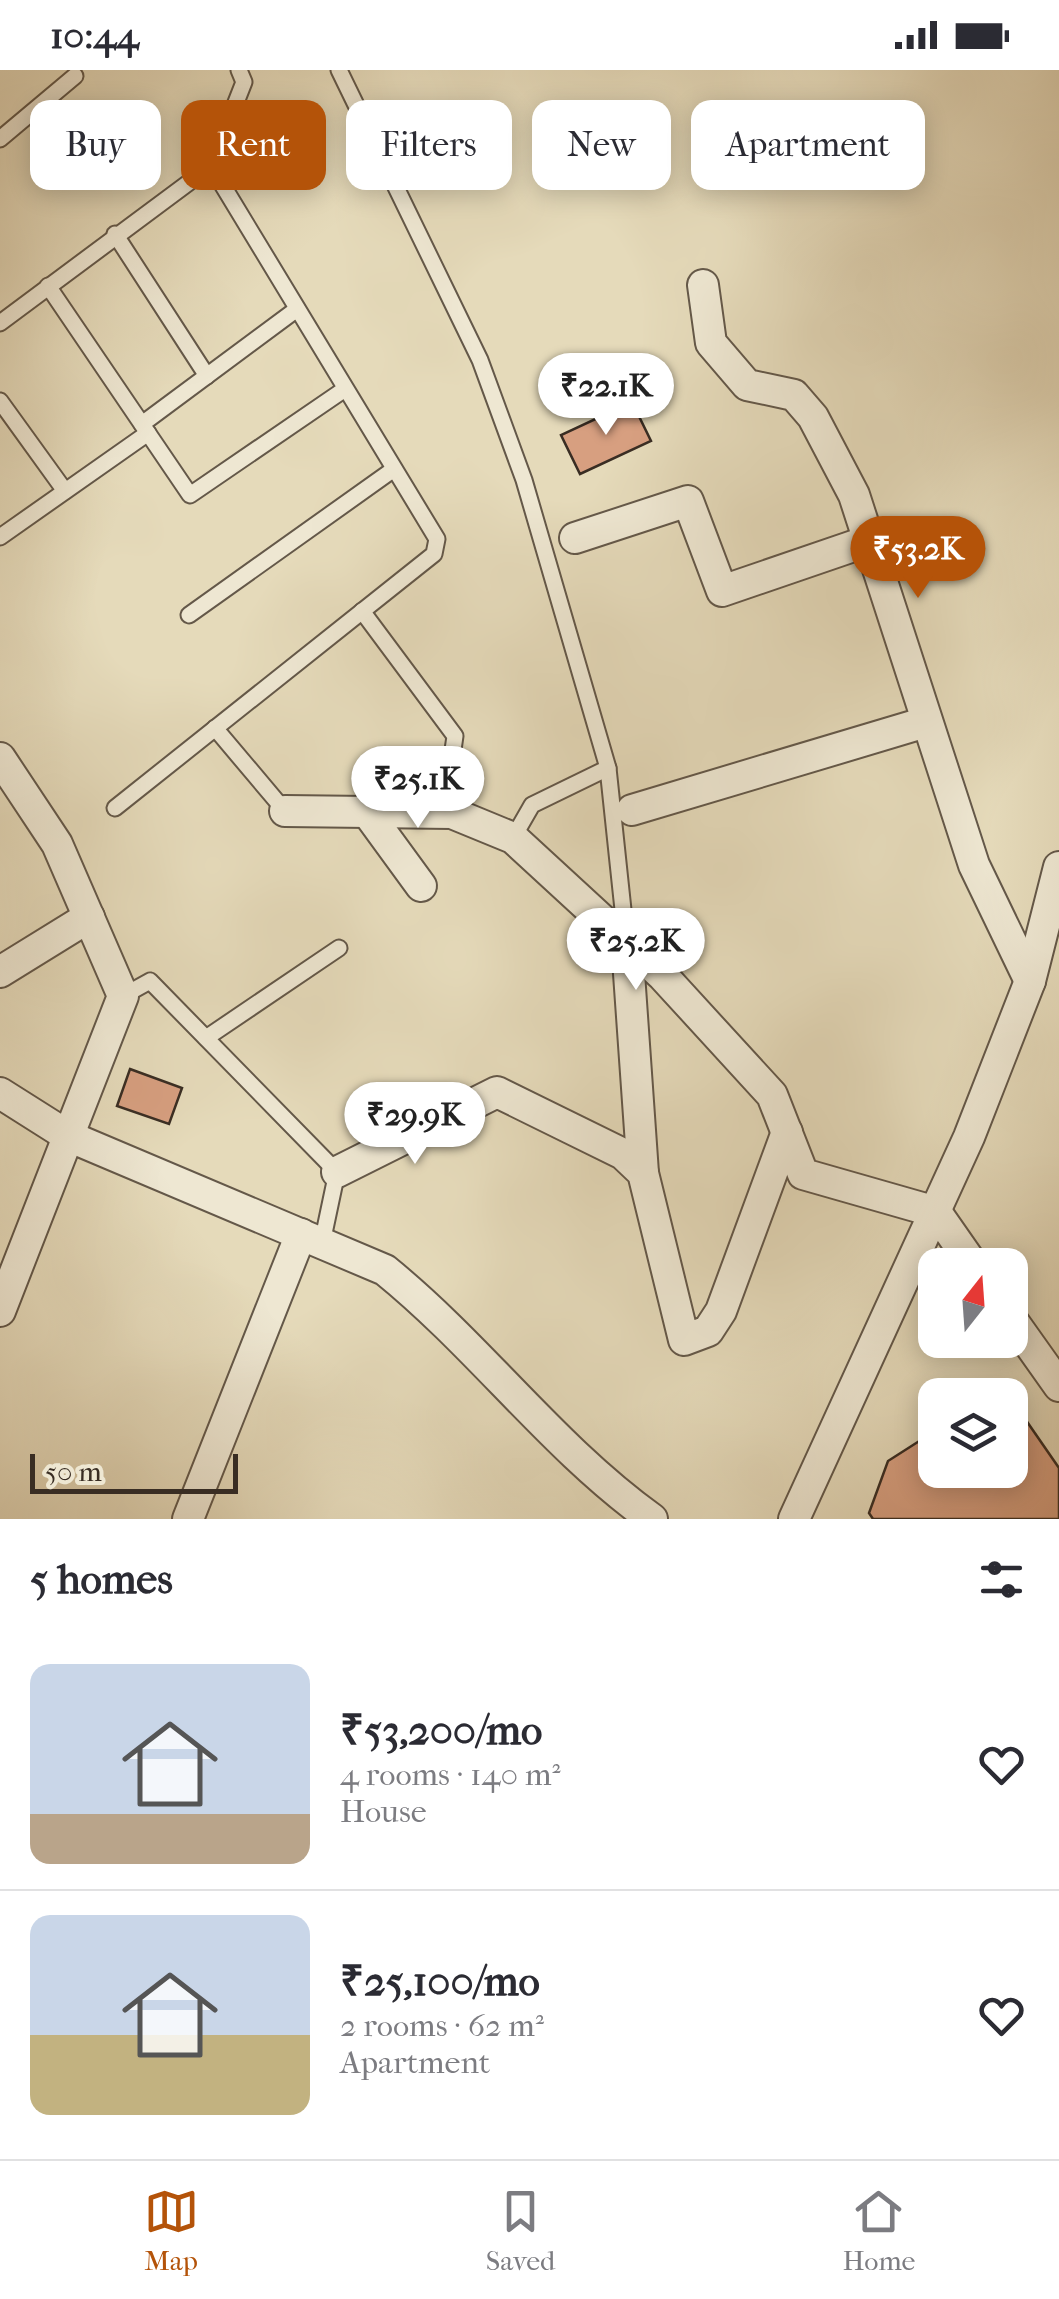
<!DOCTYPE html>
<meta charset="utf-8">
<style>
body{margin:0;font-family:"IM FELL French Canon",serif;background:#f2f2f3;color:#2b2b33;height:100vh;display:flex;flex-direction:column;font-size:38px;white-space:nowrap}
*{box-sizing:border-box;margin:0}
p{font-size:32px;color:#7c7c81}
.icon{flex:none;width:55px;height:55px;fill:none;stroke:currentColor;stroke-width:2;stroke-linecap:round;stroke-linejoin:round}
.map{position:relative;height:1449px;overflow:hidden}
.details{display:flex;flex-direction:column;background:#fff;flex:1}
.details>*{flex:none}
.top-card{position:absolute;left:30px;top:30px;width:1000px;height:90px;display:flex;gap:20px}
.needle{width:65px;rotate:17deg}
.tools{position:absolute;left:918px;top:1178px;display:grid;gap:20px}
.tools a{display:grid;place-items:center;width:110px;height:110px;border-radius:20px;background:#fff;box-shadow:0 5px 25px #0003;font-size:50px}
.scale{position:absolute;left:30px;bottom:25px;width:208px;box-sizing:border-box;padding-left:10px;border:5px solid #392d23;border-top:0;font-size:28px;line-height:35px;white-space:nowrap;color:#392d23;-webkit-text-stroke:8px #eee7d2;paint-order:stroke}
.price{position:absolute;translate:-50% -85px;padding:0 22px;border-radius:35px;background:#fff;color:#222;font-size:32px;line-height:65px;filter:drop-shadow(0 2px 5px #0008)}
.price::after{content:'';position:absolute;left:50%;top:60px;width:30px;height:22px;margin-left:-15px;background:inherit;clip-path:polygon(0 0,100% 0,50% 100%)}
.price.current{background:#b45309;color:#fff}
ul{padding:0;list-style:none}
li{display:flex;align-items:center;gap:30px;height:250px;padding:0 30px}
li+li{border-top:2px solid #e1e1e2}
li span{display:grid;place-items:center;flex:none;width:280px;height:200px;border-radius:20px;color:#555}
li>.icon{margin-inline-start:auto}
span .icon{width:120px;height:120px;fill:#fffc;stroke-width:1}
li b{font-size:42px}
h2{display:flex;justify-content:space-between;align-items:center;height:120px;padding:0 30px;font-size:42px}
.chip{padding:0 35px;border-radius:20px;background:#fff;box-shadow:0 5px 25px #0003;font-size:35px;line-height:90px}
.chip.current{background:#b45309;color:#fff}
.status{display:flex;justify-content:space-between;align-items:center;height:70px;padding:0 50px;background:#fff;direction:ltr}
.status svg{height:28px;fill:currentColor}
.dock{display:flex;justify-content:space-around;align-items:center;height:140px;border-top:2px solid #e1e1e2;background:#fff;font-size:28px;color:#7c7c81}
.dock a{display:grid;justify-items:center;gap:5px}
.dock .current{color:#b45309}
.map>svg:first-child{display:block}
.building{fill:#d79f80;stroke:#392d23;stroke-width:2.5}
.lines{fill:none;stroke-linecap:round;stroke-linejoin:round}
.lane-casing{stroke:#645849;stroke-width:19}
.street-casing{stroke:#645849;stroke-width:34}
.lane{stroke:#eee7d2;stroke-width:15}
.street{stroke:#eee7d2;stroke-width:30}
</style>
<div class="status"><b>10:44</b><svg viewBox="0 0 49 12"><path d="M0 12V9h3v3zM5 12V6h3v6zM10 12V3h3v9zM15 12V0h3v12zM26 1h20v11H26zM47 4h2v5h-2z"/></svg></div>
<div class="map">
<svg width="1059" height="1449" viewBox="0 0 1059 1449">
<rect width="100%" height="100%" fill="#e5daba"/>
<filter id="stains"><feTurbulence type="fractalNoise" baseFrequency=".002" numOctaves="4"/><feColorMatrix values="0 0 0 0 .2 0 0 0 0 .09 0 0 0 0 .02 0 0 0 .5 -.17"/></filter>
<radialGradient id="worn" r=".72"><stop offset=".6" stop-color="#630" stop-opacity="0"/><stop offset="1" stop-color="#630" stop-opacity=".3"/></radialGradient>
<g class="building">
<polygon points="632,332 651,371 580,404 561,365"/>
<polygon points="130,999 182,1018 169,1054 117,1036"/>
<polygon points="1010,1327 1059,1398 1059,1449 873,1449 869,1443 888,1391 935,1361 935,1400 1010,1400"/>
</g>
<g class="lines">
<g class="lane-casing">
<g id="lane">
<polyline points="339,0 480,290 524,410 608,698 532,735 513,768"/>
<polyline points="0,69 75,6"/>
<polyline points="115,164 207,306"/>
<polyline points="48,216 190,425 345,319"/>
<polyline points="0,253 211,96 244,12 239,0"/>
<polyline points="0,331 65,421"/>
<polyline points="142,354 297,239"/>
<polyline points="0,467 148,363"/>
<polyline points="362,541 455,666 444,743"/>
<polyline points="189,545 394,399"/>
<polyline points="215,658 285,741"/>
<polyline points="608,698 626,868"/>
<polyline points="115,738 434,484 437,469 211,96"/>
<polyline points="123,926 150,911 337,1102 322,1173"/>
<polyline points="206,968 339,878"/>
</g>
</g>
<g class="street-casing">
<g id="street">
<polyline points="703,215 711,273 747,315 794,325 813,347 854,425 974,795 1030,911"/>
<polyline points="575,468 688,431 722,521 868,471"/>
<polyline points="0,688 57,774 123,926 0,1241"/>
<polyline points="632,740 926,652"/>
<polyline points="285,741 452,743 513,768 663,906 772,1025 803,1104 936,1142 973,1195"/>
<polyline points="367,742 421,816"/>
<polyline points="627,875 643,1103"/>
<polyline points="0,902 89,847"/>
<path d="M0,1023l68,43 317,134c95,77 168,178 267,249"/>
<polyline points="337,1102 497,1022 623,1084 643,1103 684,1270 708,1261 721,1241 787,1062"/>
<polyline points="1010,1247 1059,1316"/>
<polyline points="188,1449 301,1164"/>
<polyline points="794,1449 969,1067 1030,911 1059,797"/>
</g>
</g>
<use href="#lane" class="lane"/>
<use href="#street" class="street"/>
</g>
<rect width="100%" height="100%" filter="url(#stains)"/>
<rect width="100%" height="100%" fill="url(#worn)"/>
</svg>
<div class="tools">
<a><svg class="needle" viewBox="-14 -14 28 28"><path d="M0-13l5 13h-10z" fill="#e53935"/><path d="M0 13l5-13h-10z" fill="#7c7c81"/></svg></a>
<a><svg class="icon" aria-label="layers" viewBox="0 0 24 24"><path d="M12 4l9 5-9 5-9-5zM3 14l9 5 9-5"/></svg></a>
</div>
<div class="scale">50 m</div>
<b class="price" style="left:606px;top:368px">₹22.1K</b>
<b class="price current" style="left:918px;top:531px">₹53.2K</b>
<b class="price" style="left:418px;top:761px">₹25.1K</b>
<b class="price" style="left:636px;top:923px">₹25.2K</b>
<b class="price" style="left:415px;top:1097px">₹29.9K</b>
<div class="top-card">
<a class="chip">Buy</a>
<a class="chip current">Rent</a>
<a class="chip">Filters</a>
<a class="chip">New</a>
<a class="chip">Apartment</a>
</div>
</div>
<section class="details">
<h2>5 homes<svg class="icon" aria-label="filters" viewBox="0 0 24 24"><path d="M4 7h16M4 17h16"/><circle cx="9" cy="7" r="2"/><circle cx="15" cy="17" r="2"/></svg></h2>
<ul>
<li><span style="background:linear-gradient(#c9d6e8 75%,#b9a48a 0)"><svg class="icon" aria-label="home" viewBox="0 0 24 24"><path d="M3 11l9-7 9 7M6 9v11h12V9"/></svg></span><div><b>₹53,200/mo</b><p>4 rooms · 140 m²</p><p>House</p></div><svg class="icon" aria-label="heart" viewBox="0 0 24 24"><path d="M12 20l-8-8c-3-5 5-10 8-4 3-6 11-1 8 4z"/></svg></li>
<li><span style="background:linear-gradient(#c9d6e8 60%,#c2b280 0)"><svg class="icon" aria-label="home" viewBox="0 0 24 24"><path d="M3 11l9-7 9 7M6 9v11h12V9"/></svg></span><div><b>₹25,100/mo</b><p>2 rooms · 62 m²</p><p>Apartment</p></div><svg class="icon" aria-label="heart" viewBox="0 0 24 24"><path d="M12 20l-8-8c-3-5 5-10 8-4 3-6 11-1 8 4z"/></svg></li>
</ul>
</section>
<nav class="dock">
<a class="current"><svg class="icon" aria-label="map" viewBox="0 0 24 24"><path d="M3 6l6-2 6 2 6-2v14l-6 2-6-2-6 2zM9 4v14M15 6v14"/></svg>Map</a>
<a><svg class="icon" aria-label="saved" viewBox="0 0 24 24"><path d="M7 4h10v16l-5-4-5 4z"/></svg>Saved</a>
<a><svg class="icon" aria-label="home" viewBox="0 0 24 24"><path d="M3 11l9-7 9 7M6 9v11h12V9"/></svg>Home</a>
</nav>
